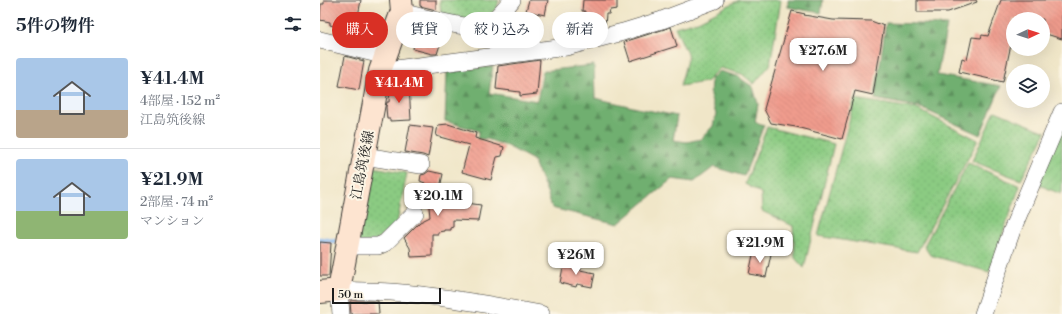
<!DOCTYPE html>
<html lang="ja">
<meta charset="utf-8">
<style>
body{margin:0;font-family:"Libre Bodoni","Noto Serif JP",serif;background:#f6f6f7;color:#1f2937;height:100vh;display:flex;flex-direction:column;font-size:15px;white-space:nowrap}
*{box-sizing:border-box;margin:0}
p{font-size:13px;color:#747a83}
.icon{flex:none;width:22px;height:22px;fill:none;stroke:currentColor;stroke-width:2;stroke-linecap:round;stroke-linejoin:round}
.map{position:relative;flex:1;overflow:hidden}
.side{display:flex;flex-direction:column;background:#fff;width:320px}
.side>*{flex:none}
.guide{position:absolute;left:12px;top:12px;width:380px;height:36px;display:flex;gap:8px}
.needle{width:26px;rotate:86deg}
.buttons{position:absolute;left:686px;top:12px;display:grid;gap:8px}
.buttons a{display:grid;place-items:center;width:44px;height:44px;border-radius:50%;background:#fff;box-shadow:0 4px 16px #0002;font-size:20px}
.scale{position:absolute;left:12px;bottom:10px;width:109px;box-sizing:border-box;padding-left:4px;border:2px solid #1c1c1c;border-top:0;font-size:11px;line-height:14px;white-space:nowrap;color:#1c1c1c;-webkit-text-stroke:3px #fcf5e5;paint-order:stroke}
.price{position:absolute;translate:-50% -34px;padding:0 9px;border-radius:8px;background:#fff;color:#222;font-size:13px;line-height:26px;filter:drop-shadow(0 1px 2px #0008)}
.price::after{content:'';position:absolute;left:50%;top:24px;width:12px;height:9px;margin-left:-6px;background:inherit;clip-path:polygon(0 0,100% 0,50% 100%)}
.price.current{background:#d93025;color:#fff}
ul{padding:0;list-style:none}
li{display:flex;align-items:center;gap:12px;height:100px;padding:0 16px}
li+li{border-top:1px solid #e0e1e3}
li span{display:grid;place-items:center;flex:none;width:112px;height:80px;border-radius:4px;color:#555}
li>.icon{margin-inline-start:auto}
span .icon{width:48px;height:48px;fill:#fffc;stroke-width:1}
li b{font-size:17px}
h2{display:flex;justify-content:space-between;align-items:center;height:48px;padding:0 16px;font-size:17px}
.pill{padding:0 14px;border-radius:18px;background:#fff;box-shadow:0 4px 16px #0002;font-size:14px;line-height:36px}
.pill.current{background:#d93025;color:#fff}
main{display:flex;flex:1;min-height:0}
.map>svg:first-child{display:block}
.grass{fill:url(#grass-dots);stroke:#54744f}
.forest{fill:url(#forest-firs);stroke:#466646}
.garden{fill:url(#garden-furrows);stroke:#54744f}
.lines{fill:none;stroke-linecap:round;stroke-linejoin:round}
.stream{stroke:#83b7f1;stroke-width:4.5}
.building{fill:url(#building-back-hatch)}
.minor-casing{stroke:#3c3a36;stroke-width:18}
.secondary-casing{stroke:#3c3a36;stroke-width:24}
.minor{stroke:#fff;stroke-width:17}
.secondary{stroke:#fde4d0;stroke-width:22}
.labels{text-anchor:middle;stroke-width:4;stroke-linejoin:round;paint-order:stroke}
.street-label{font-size:14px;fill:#1c1c1c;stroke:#fcf5e5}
</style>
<main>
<section class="side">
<h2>5件の物件<svg class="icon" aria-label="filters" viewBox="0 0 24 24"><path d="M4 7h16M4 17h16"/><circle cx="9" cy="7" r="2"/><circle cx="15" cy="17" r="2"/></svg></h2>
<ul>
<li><span style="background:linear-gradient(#a9c7e8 65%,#b9a48a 0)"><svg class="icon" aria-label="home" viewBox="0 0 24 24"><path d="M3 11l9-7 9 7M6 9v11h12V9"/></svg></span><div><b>¥41.4M</b><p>4部屋 · 152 m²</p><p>江島筑後線</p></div></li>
<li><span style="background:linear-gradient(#a9c7e8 65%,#8fb573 0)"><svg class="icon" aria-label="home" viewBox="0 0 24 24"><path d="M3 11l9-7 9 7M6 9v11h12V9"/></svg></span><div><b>¥21.9M</b><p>2部屋 · 74 m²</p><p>マンション</p></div></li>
</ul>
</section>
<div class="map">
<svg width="742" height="314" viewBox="0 0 742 314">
<defs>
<pattern id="grass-dots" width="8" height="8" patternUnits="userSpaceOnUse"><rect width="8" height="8" fill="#8bcb82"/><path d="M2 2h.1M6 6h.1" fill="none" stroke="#77ae70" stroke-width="1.8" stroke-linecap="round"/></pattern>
<pattern id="forest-firs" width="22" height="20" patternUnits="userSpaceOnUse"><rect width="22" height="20" fill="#70af70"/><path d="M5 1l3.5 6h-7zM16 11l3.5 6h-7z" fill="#5b8e5b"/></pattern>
<pattern id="garden-furrows" width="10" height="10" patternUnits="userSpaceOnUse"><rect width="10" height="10" fill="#8bcb82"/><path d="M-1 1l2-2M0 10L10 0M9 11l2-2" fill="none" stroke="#77ae70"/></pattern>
<pattern id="building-back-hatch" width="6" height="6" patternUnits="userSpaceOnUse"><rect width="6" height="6" fill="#f09b8d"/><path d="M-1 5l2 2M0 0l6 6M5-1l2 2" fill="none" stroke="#cd8579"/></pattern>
</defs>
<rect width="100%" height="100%" fill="#fcf5e5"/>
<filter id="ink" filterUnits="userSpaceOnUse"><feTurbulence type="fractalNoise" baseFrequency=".025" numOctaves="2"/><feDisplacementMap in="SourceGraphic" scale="8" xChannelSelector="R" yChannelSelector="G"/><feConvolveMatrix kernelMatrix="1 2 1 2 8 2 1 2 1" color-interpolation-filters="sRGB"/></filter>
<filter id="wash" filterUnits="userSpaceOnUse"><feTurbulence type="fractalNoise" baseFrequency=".012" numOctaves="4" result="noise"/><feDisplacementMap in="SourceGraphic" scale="16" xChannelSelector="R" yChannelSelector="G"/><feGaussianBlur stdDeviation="0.9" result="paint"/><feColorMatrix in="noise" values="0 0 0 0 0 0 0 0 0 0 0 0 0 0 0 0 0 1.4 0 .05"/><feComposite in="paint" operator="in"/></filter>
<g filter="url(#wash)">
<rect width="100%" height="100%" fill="#f0e6c8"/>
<g class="grass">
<polygon points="120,0 179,0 177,8 163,21 121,17"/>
<polygon points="419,0 461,0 450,65 434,84 422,74 400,68 386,82 360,86 368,56 355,27 378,21"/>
<polygon points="535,99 597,109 658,140 597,252 498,236"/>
<polygon points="675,111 726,132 701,180 652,161"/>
<polygon points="447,127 514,144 484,268 475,258 473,226 442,211 441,193 425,184"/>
<polygon points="648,163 700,186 669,272 610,255 604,246"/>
<polygon points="47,166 87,173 77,223 54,242 33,243"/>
</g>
<g class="forest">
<polygon points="468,0 503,0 501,13 468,7"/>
<polygon points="566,23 627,25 617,75 681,86 660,135 599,107 555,99"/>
<polygon points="274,65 275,98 317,108 357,116 353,140 367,142 381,139 393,126 396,114 390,96 391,79 399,71 417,76 433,87 438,104 435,122 444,125 424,176 394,167 374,182 352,179 298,224 232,208 227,192 213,160 187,146 167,139 157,139 159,131 125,121 127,72 173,66 169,93 217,101 223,71"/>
</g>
<polygon class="garden" points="742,121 742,192 741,194 714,183"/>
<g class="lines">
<polyline class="stream" points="0,239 14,241"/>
</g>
<g id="blocks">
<g class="building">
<polygon points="4,0 41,0 36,27 33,27 33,31 10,25 10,22 0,20 1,4 4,4"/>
<polygon points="100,0 116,0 116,10 100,6"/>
<polygon points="209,0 228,0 225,15 206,11"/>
<polygon points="263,0 297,0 297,9 290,10 289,14 286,14 285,26 276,29 263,26 265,11 262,11"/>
<polygon points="597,0 656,0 657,2 628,12 597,12"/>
<polygon points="681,0 742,0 742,39 723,33 723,19 693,19 693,35 683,82 639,72 642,58 647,60 652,37 661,38 662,35 668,36"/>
<polygon points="472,11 485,14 484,15 513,20 551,21 564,26 553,95 535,91 522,139 476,127 451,123 444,109"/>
<polygon points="99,27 124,32 117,54 112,54 93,49 95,36 98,37"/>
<polygon points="351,27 357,46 310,61 304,42"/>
<polygon points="25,56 44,61 39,90 19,86"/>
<polygon points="220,60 217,94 200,96 200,92 176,89 178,66"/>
<polygon points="89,86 91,120 70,121 70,119 67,119 66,107 67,102 69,102 70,88"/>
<polygon points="128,124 156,133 155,138 184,147 182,156 177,157 171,180 142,172 149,145 116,136 118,125"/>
<polygon points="90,125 113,128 108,157 103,155 85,152"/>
<polygon points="109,171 123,174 118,197 139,200 139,202 161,205 158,221 133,220 133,227 130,228 130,230 124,230 124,231 118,232 118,234 112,234 112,256 91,257 90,248 84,238 100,222 110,217 107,187 105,187 105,183 100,181 101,175 105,174"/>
<polygon points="0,242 11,243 9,276 0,276"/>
<polygon points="434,250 451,254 446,277 429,274"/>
<polygon points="244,262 261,266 260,270 275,273 272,287 257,284 256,287 240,283"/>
<polygon points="30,301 58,301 59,314 31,314"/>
</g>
</g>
</g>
<g filter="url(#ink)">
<use href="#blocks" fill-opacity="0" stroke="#3c3a36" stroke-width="1"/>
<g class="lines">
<g class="minor-casing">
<g id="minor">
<path d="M81,12c16,4 75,20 86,13 10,-6 18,-17 25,-25"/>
<polyline points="0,40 66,56"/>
<polyline points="60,71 246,47 303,32 342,20 395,0"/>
<polyline points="44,156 101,165"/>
<polyline points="27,246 58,246 65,243 95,213"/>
<path d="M21,314l-2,-24c17,1 35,1 52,2 50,4 100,13 150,22"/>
<polyline points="663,314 692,230 742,112"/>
</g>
</g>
<g class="secondary-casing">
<polyline id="secondary" points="0,292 19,290 60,71 82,11 81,0"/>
</g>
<use href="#minor" class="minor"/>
<use href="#secondary" class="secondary"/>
</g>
</g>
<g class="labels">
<g class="street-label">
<text transform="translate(42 165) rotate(-79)" y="5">江島筑後線</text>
</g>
</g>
</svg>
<div class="buttons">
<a><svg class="needle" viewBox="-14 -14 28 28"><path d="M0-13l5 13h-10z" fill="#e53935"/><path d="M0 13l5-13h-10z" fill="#747a83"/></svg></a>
<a><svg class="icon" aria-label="layers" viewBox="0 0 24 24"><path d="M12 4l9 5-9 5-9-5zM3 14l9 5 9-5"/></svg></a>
</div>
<div class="scale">50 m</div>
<b class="price" style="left:503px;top:72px">¥27.6M</b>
<b class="price current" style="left:79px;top:104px">¥41.4M</b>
<b class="price" style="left:118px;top:217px">¥20.1M</b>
<b class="price" style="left:440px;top:264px">¥21.9M</b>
<b class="price" style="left:256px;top:276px">¥26M</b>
<div class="guide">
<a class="pill current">購入</a>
<a class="pill">賃貸</a>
<a class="pill">絞り込み</a>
<a class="pill">新着</a>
</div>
</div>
</main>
